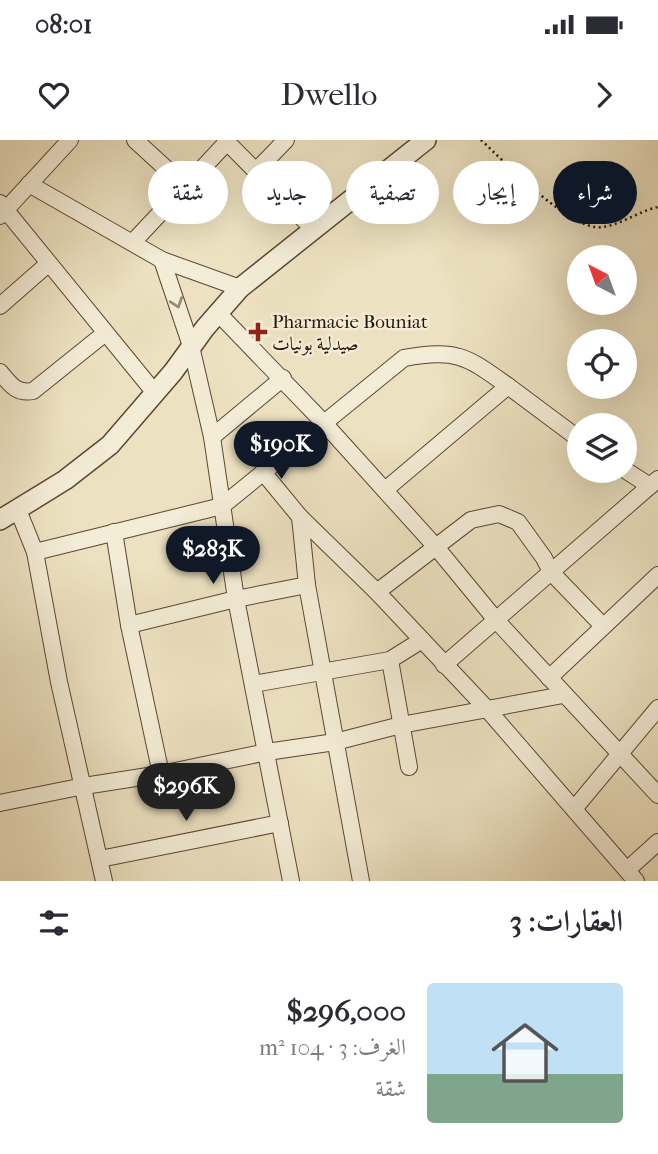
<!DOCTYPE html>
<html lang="ar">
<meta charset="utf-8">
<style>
body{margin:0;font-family:"IM FELL French Canon",Amiri,serif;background:#f2f2f3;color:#2b2b33;direction:rtl;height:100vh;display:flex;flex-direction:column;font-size:26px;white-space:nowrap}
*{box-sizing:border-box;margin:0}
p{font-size:23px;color:#7c7c81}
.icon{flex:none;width:38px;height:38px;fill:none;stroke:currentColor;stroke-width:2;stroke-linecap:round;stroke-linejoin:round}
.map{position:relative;height:741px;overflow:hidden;direction:ltr}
.sheet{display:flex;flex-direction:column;background:#fff;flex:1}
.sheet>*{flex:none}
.top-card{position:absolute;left:21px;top:21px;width:616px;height:63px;direction:rtl;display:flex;gap:14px}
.needle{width:46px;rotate:319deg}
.fabs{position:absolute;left:567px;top:105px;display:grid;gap:14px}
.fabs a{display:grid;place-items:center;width:70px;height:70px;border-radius:50%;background:#fff;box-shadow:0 7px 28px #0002;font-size:35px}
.price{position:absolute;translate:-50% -60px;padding:0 16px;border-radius:24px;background:#111827;color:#fff;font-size:23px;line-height:46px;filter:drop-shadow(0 2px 4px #0008)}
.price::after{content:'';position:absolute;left:50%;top:42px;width:21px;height:16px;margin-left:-10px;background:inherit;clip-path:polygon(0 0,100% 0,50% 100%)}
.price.selected{background:#222;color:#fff}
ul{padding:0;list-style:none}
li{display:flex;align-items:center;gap:21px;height:175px;padding:0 35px}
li+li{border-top:2px solid #e1e1e2}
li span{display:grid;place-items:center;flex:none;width:196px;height:140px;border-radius:7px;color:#555}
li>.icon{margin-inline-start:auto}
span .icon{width:84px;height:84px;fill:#fffc;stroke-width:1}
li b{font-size:30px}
h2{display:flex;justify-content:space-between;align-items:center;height:84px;padding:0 35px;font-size:30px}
.pill{padding:0 24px;border-radius:32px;background:#fff;box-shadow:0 7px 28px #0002;font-size:24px;line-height:63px}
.pill.selected{background:#111827;color:#fff}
.status{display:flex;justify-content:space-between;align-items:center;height:49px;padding:0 35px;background:#fff;direction:ltr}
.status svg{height:19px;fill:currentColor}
header{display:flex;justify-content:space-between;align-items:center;height:91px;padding:0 35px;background:#fff;font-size:32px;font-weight:600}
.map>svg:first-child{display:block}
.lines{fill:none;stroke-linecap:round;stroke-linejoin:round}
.minor-casing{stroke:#5c4634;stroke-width:18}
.tertiary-casing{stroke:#5c4634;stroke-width:22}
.path{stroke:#2c1206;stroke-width:2.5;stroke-dasharray:2 3.5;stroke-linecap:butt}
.minor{stroke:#f3ecd6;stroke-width:16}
.tertiary{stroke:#f3ecd6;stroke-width:19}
.oneway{stroke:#998a78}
.poi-dot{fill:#8f2418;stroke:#f3ecd6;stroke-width:2.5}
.labels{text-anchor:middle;stroke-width:5;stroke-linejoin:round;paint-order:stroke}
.poi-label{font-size:19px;fill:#2c1206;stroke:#f3ecd6;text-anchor:start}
</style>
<div class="status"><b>08:01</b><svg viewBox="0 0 49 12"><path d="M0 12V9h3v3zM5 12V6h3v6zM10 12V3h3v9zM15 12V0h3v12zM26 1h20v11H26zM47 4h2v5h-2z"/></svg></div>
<header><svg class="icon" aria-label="forward" viewBox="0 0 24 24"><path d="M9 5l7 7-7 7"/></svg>Dwello<svg class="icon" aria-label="heart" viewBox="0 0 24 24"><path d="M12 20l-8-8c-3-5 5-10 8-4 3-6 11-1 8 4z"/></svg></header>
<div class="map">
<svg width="658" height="741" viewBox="0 0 658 741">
<rect width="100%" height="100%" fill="#ece1c0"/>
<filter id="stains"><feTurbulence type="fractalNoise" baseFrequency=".00286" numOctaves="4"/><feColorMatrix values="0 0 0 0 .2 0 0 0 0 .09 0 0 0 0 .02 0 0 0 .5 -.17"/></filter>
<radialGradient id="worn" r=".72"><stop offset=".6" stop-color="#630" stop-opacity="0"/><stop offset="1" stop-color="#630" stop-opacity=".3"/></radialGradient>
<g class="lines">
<g class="minor-casing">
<g id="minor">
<polyline points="135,0 184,45"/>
<polyline points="225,0 313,89"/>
<polyline points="256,31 286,0"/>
<polyline points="29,44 162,120 240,148"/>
<polyline points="0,63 155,253"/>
<polyline points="0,76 70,0"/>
<polyline points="133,102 227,2"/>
<polyline points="162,120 191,206 212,297 236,459 291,741"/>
<polyline points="0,166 48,124"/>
<polyline points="218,173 324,283 436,407 496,480 658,655"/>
<path d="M0,232c10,12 16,22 33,19l71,-57"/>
<polyline points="212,297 283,238"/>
<polyline points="625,330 650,346"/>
<polyline points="263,332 300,377 377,452 487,569 636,741"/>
<polyline points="385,350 508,246 579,299"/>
<polyline points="18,370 35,412 59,542 104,741"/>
<polyline points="300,377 307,445 361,741"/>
<polyline points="114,392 129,485 161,634"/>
<path d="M35,412l187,-46 182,-148c54,-9 62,-2 104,28"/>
<polyline points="377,452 471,380 499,374 518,382 544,418 551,432 603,486"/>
<polyline points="129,485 236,459 307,445"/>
<polyline points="390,520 409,627"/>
<polyline points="444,525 658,339"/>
<polyline points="549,538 658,435"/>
<polyline points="253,544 390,520 422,500"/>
<polyline points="0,663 84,646 161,634 267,612 335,602 401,585 563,555"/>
<polyline points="574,669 658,568"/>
<polyline points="100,719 280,683"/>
<polyline points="627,730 658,702"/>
</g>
</g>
<g class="tertiary-casing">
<polyline id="tertiary" points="0,380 65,340 110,305 173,232 205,188 240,148 426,0"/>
</g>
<path class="path" d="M481,0c23,21 90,92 121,87 19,-2 37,-16 56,-20"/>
<use href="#minor" class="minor"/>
<use href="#tertiary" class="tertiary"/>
</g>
<defs><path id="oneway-chevron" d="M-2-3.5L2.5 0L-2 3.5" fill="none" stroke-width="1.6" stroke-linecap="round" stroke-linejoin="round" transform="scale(1.75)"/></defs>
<use class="oneway" href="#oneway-chevron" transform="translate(177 163) rotate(71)"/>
<path class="poi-dot" d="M254.5 181.5h7v7h7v7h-7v7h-7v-7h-7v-7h7z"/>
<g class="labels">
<g class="poi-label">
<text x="272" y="188">Pharmacie Bouniat<tspan x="272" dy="22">صيدلية بونيات</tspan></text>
</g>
</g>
<rect width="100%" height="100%" filter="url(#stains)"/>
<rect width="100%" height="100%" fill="url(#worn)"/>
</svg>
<div class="fabs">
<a><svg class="needle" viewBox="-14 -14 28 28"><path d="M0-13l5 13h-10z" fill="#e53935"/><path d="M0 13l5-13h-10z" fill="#7c7c81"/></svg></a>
<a><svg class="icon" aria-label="locate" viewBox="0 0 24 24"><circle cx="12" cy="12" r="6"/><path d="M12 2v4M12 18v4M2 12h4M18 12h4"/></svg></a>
<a><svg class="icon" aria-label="layers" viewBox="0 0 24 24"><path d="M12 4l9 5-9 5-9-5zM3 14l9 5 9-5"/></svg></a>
</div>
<b class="price" style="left:281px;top:341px">$190K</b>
<b class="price" style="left:213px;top:446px">$283K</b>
<b class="price selected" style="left:186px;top:683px">$296K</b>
<div class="top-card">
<a class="pill selected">شراء</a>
<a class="pill">إيجار</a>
<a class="pill">تصفية</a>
<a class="pill">جديد</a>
<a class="pill">شقة</a>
</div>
</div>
<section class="sheet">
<h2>العقارات: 3<svg class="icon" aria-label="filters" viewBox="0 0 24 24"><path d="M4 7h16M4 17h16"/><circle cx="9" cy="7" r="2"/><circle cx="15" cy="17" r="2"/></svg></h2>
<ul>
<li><span style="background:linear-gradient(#bfe0f5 65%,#7fa58c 0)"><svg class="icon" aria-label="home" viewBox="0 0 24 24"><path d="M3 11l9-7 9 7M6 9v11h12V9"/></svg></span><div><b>$296,000</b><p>الغرف: 3 · 104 m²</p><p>شقة</p></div></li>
</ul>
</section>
